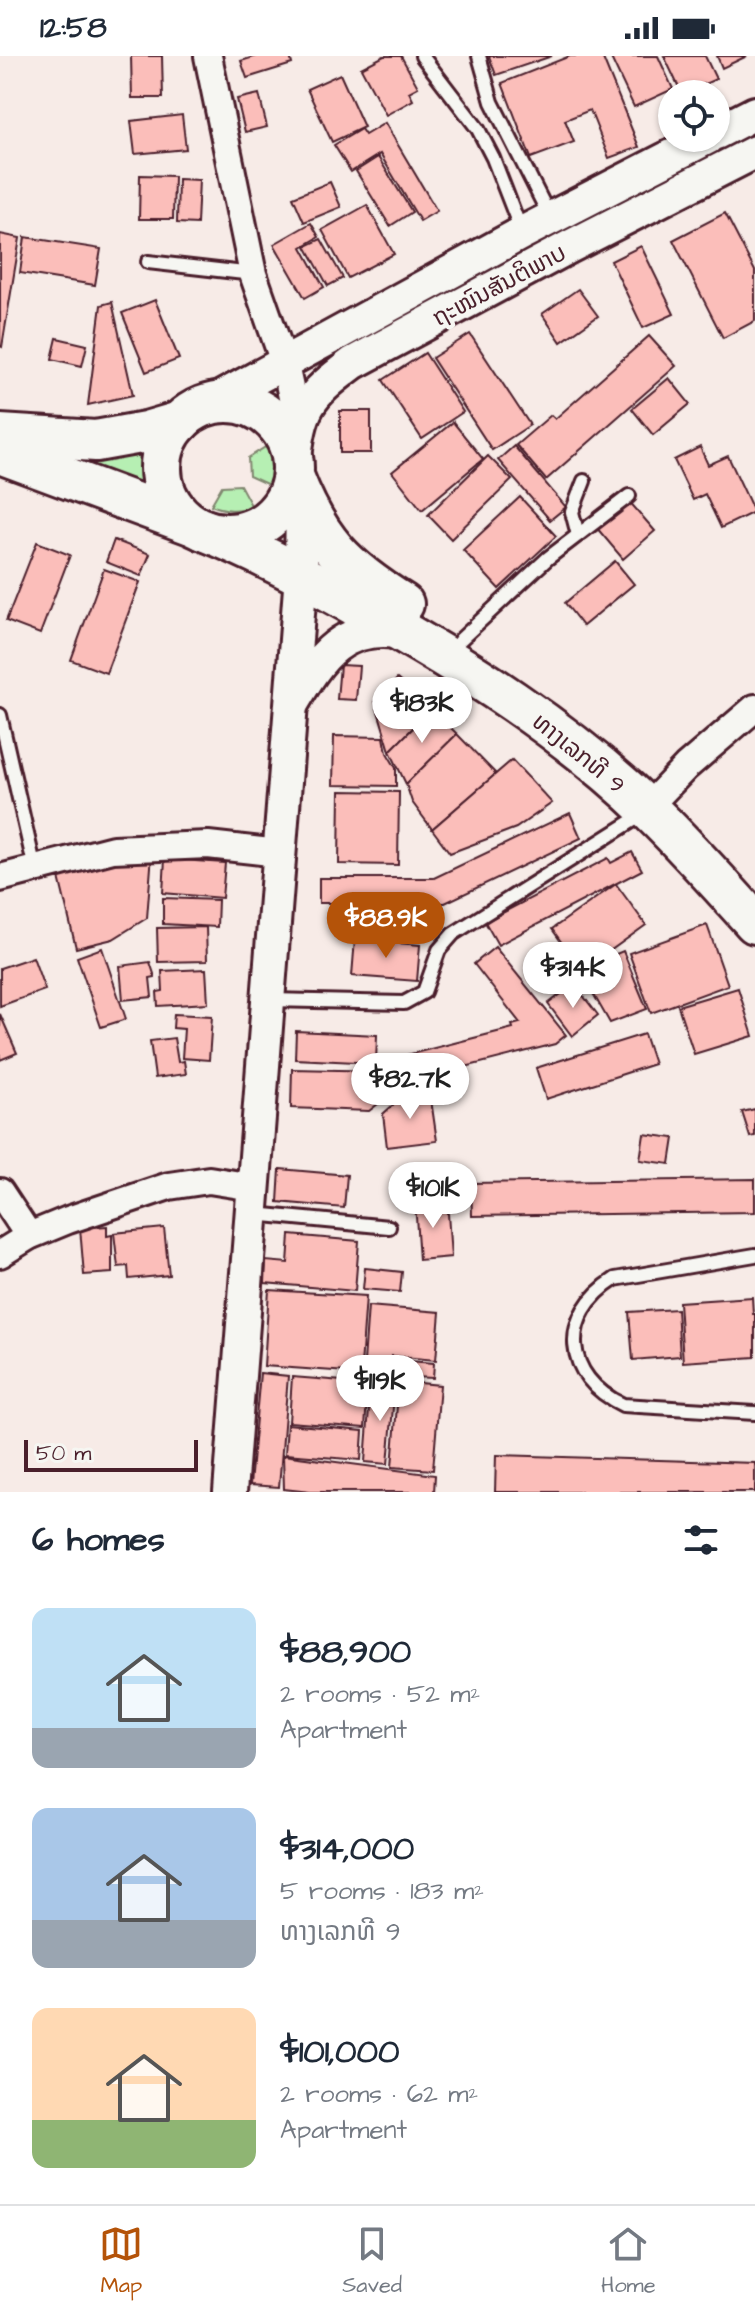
<!DOCTYPE html>
<meta charset="utf-8">
<style>
body{margin:0;font-family:"Architects Daughter","Noto Sans Lao",sans-serif;background:#f2f2f3;color:#1f2937;height:100vh;display:flex;flex-direction:column;font-size:30px;white-space:nowrap}
*{box-sizing:border-box;margin:0}
p{font-size:26px;color:#747a83}
.icon{flex:none;width:44px;height:44px;fill:none;stroke:currentColor;stroke-width:2;stroke-linecap:round;stroke-linejoin:round}
.map{position:relative;height:1436px;overflow:hidden}
.details{display:flex;flex-direction:column;background:#fff;flex:1}
.details>*{flex:none}
.controls{position:absolute;left:658px;top:24px;display:grid;gap:16px}
.controls a{display:grid;place-items:center;width:72px;height:72px;border-radius:50%;background:#fff;box-shadow:0 2px 6px #0004;font-size:40px}
.scale{position:absolute;left:24px;bottom:20px;width:174px;box-sizing:border-box;padding-left:8px;border:4px solid #4a1f2b;border-top:0;font-size:22px;line-height:28px;white-space:nowrap;color:#4a1f2b;-webkit-text-stroke:6px #f6f6f2;paint-order:stroke}
.price{position:absolute;translate:-50% -68px;padding:0 18px;border-radius:28px;background:#fff;color:#222;font-size:26px;line-height:52px;filter:drop-shadow(0 2px 4px #0008)}
.price::after{content:'';position:absolute;left:50%;top:48px;width:24px;height:18px;margin-left:-12px;background:inherit;clip-path:polygon(0 0,100% 0,50% 100%)}
.price.current{background:#b45309;color:#fff}
ul{padding:0;list-style:none}
li{display:flex;align-items:center;gap:24px;height:200px;padding:0 32px}
li span{display:grid;place-items:center;flex:none;width:224px;height:160px;border-radius:16px;color:#555}
li>.icon{margin-inline-start:auto}
span .icon{width:96px;height:96px;fill:#fffc;stroke-width:1}
li b{font-size:34px}
h2{display:flex;justify-content:space-between;align-items:center;height:96px;padding:0 32px;font-size:34px}
.status{display:flex;justify-content:space-between;align-items:center;height:56px;padding:0 40px;background:#fff;direction:ltr}
.status svg{height:22px;fill:currentColor}
.menu{display:flex;justify-content:space-around;align-items:center;height:112px;border-top:2px solid #e0e1e3;background:#fff;font-size:22px;color:#747a83}
.menu a{display:grid;justify-items:center;gap:4px}
.menu .current{color:#b45309}
.map>svg:first-child{display:block}
.green{fill:#b6efb3;stroke:#80876f;stroke-width:2}
.building{fill:#fbbeba;stroke:#4a1f2b;stroke-width:2}
.lines{fill:none;stroke-linecap:round;stroke-linejoin:round}
.service-casing{stroke:#4a1f2b;stroke-width:18}
.minor-casing{stroke:#4a1f2b;stroke-width:32}
.tertiary-casing{stroke:#4a1f2b;stroke-width:38}
.primary-casing{stroke:#4a1f2b;stroke-width:46}
.service{stroke:#f6f6f2;stroke-width:12}
.minor{stroke:#f6f6f2;stroke-width:26}
.tertiary{stroke:#f6f6f2;stroke-width:32}
.primary{stroke:#f6f6f2;stroke-width:40}
.labels{text-anchor:middle;stroke-width:8;stroke-linejoin:round;paint-order:stroke}
.street-label{font-size:24px;fill:#4a1f2b;stroke:#f6f6f2}
</style>
<div class="status"><b>12:58</b><svg viewBox="0 0 49 12"><path d="M0 12V9h3v3zM5 12V6h3v6zM10 12V3h3v9zM15 12V0h3v12zM26 1h20v11H26zM47 4h2v5h-2z"/></svg></div>
<div class="map">
<svg width="755" height="1436" viewBox="0 0 755 1436">
<rect width="100%" height="100%" fill="#f7ebe7"/>
<filter id="ink" filterUnits="userSpaceOnUse"><feTurbulence type="fractalNoise" baseFrequency=".0125" numOctaves="2"/><feDisplacementMap in="SourceGraphic" scale="16" xChannelSelector="R" yChannelSelector="G"/><feConvolveMatrix kernelMatrix="1 2 1 2 8 2 1 2 1" color-interpolation-filters="sRGB"/></filter>
<g filter="url(#ink)">
<g class="green">
<path d="M267,390c7,15 8,25 4,40l-22,-10 -1,-18z"/>
<polygon points="154,393 152,424 156,435 44,399"/>
<path d="M240,429l12,22c-15,4 -26,4 -41,-2l11,-19z"/>
</g>
<g class="building">
<polygon points="131,0 162,0 163,42 132,42"/>
<polygon points="257,0 290,0 292,8 247,22 241,5"/>
<polygon points="384,0 401,0 418,31 409,36 413,44 386,59 361,12"/>
<polygon points="489,0 552,0 496,19"/>
<polygon points="570,0 602,0 639,91 609,102 590,54 565,64 574,86 531,102 502,27"/>
<polygon points="610,0 658,0 673,33 634,51"/>
<polygon points="664,0 705,0 716,23 682,38"/>
<polygon points="717,0 747,0 722,12"/>
<polygon points="340,18 364,71 332,86 307,33"/>
<polygon points="259,38 267,71 245,76 237,43"/>
<polygon points="182,59 186,93 135,98 131,65"/>
<polygon points="385,67 437,155 420,165 380,98 351,116 334,89 361,73 365,79"/>
<polygon points="378,101 412,156 390,170 356,115"/>
<polygon points="140,119 174,120 173,163 139,163"/>
<polygon points="178,123 199,124 197,168 177,167"/>
<polygon points="330,126 341,151 304,166 293,141"/>
<polygon points="367,149 394,198 348,222 322,174"/>
<polygon points="725,157 755,215 755,265 723,282 673,184"/>
<polygon points="311,167 319,181 302,191 324,231 305,242 274,188"/>
<polygon points="0,178 20,182 2,291 0,290"/>
<polygon points="25,181 101,193 95,229 20,217"/>
<polygon points="321,183 343,222 328,230 306,190"/>
<polygon points="641,190 674,258 643,272 611,205"/>
<polygon points="578,233 598,260 561,286 542,258"/>
<polygon points="155,244 179,303 146,316 122,257"/>
<polygon points="112,246 133,339 88,349 101,249"/>
<polygon points="470,278 530,369 492,394 432,302"/>
<polygon points="649,280 676,310 546,424 516,389 551,359 555,363"/>
<polygon points="57,282 87,289 82,310 52,303"/>
<polygon points="425,297 463,356 422,383 383,324"/>
<polygon points="669,322 690,348 653,379 632,353"/>
<rect x="340" y="355" width="31" height="42"/>
<polygon points="453,366 483,403 422,454 392,416"/>
<polygon points="514,390 566,451 550,464 498,404"/>
<polygon points="700,391 708,409 728,400 754,456 721,472 705,438 693,444 674,404"/>
<polygon points="488,400 512,424 451,483 428,459"/>
<polygon points="520,441 556,480 499,533 463,494"/>
<polygon points="628,444 655,475 623,503 596,471"/>
<polygon points="114,484 150,498 141,520 106,506"/>
<polygon points="37,486 70,499 40,578 6,565"/>
<polygon points="615,505 634,528 583,570 565,547"/>
<polygon points="104,513 140,526 106,617 71,604"/>
<polygon points="340,609 359,610 356,644 337,643"/>
<polygon points="397,623 432,653 390,695 375,645"/>
<polygon points="432,653 457,678 406,728 390,695"/>
<polygon points="457,678 496,718 432,773 412,746 406,728"/>
<polygon points="334,680 384,681 387,697 396,712 396,730 333,729"/>
<polygon points="512,704 552,747 516,772 450,797 432,773"/>
<polygon points="340,735 399,736 398,809 339,808"/>
<polygon points="570,757 581,782 445,847 319,847 319,822 434,822"/>
<polygon points="632,796 642,814 498,889 485,866 608,802 611,807"/>
<polygon points="152,798 147,862 113,883 76,892 59,821"/>
<polygon points="165,803 225,807 222,842 163,837"/>
<polygon points="616,828 646,869 582,915 552,873"/>
<polygon points="163,842 218,844 217,871 163,868"/>
<polygon points="707,869 728,929 651,957 629,897"/>
<polygon points="206,871 207,905 158,906 157,872"/>
<polygon points="355,883 420,889 417,925 352,920"/>
<polygon points="495,891 566,979 555,988 410,1025 403,1000 513,972 512,969 520,967 474,908"/>
<polygon points="102,892 126,963 101,971 77,901"/>
<polygon points="623,895 647,953 610,967 583,920 599,905"/>
<polygon points="33,901 45,934 0,950 0,912"/>
<polygon points="150,906 155,921 150,922 152,941 123,944 120,910"/>
<polygon points="206,913 208,947 158,950 157,936 163,935 162,915"/>
<polygon points="574,928 598,959 572,980 548,948"/>
<polygon points="738,932 753,980 694,998 678,950"/>
<polygon points="0,958 17,997 0,1004"/>
<polygon points="174,958 212,960 209,1004 182,1002 184,973 173,972"/>
<polygon points="296,975 377,979 376,1007 295,1003"/>
<polygon points="644,978 654,1008 546,1043 536,1012"/>
<polygon points="174,982 178,1006 184,1005 186,1018 155,1022 150,985"/>
<polygon points="292,1013 384,1015 383,1044 369,1055 291,1052"/>
<polygon points="430,1037 437,1085 387,1091 383,1058 402,1041"/>
<polygon points="755,1053 755,1080 750,1081 742,1056"/>
<polygon points="644,1078 674,1082 670,1108 640,1104"/>
<polygon points="280,1113 347,1119 344,1152 278,1146"/>
<polygon points="755,1123 755,1156 472,1160 471,1127"/>
<polygon points="447,1143 451,1201 419,1204 415,1146"/>
<polygon points="107,1170 107,1180 112,1179 112,1217 84,1219 80,1172"/>
<polygon points="164,1172 169,1219 129,1223 128,1210 118,1211 114,1177"/>
<polygon points="290,1179 359,1185 355,1235 265,1227 266,1205 288,1207"/>
<polygon points="365,1212 402,1216 400,1236 363,1233"/>
<polygon points="269,1234 366,1240 361,1310 391,1312 390,1319 264,1310"/>
<polygon points="752,1241 753,1258 755,1258 755,1301 683,1306 679,1246"/>
<polygon points="368,1250 440,1256 436,1304 392,1300 391,1309 364,1306"/>
<polygon points="677,1253 680,1300 633,1304 629,1256"/>
<polygon points="395,1304 434,1307 433,1322 394,1320"/>
<polygon points="260,1317 288,1320 279,1431 250,1429"/>
<polygon points="292,1321 368,1327 365,1372 289,1366"/>
<polygon points="399,1325 440,1329 433,1414 392,1411"/>
<polygon points="371,1326 395,1328 388,1408 365,1406"/>
<polygon points="287,1368 363,1375 361,1404 285,1398"/>
<polygon points="283,1399 435,1419 434,1436 310,1436 284,1433"/>
<polygon points="496,1399 755,1407 755,1436 495,1436"/>
</g>
<g class="lines">
<g class="service-casing">
<g id="service">
<polyline points="422,0 478,73 493,102 521,174"/>
<polyline points="479,0 492,46 550,161"/>
<polyline points="148,206 253,218"/>
<polyline points="578,479 572,456 584,425"/>
<polyline points="460,584 548,502 629,440"/>
<polyline points="0,659 35,813"/>
<polyline points="270,944 404,947 424,936 439,894 453,878 645,757"/>
<polyline points="254,1158 389,1171"/>
<path d="M755,1199l-140,24c-57,36 -52,98 8,126l132,8"/>
</g>
</g>
<g class="minor-casing">
<g id="minor">
<polyline points="208,0 253,218 285,309 298,369"/>
<polyline points="661,737 686,711 755,652"/>
<polyline points="0,822 113,793 208,789 279,797"/>
<polyline points="0,1136 29,1180"/>
<polyline points="0,1198 29,1180 68,1164 169,1130 209,1124 253,1131"/>
</g>
</g>
<g class="tertiary-casing">
<g id="tertiary">
<polyline points="716,77 755,57"/>
<polyline points="209,348 522,177 707,82"/>
<path d="M294,408c7,-57 12,-66 59,-101l216,-116 186,-95"/>
<path d="M292,648c28,-48 51,-82 112,-71"/>
<polyline points="230,1436 301,519 302,442"/>
</g>
</g>
<g class="primary-casing">
<g id="primary">
<circle cx="227" cy="412" r="66"/>
<polyline points="0,379 96,385 146,376 180,366"/>
<polyline points="0,397 191,468"/>
<path d="M293,420c25,65 52,92 110,128"/>
<path d="M204,474c55,22 107,50 158,79 103,57 204,121 289,203 36,35 70,73 104,111"/>
</g>
</g>
<use href="#service" class="service"/>
<use href="#minor" class="minor"/>
<use href="#tertiary" class="tertiary"/>
<use href="#primary" class="primary"/>
</g>
</g>
<g class="labels">
<g class="street-label">
<text transform="translate(499 229) rotate(-28)" y="8">ຖະໜົນສັນຕິພາບ</text>
<text transform="translate(579 697) rotate(39)" y="8">ທາງເລກທີ 9</text>
</g>
</g>
</svg>
<div class="controls">
<a><svg class="icon" aria-label="locate" viewBox="0 0 24 24"><circle cx="12" cy="12" r="6"/><path d="M12 2v4M12 18v4M2 12h4M18 12h4"/></svg></a>
</div>
<div class="scale">50 m</div>
<b class="price" style="left:422px;top:689px">$183K</b>
<b class="price current" style="left:386px;top:904px">$88.9K</b>
<b class="price" style="left:573px;top:954px">$314K</b>
<b class="price" style="left:410px;top:1065px">$82.7K</b>
<b class="price" style="left:433px;top:1174px">$101K</b>
<b class="price" style="left:380px;top:1367px">$119K</b>
</div>
<section class="details">
<h2>6 homes<svg class="icon" aria-label="filters" viewBox="0 0 24 24"><path d="M4 7h16M4 17h16"/><circle cx="9" cy="7" r="2"/><circle cx="15" cy="17" r="2"/></svg></h2>
<ul>
<li><span style="background:linear-gradient(#bfe0f5 75%,#9aa5b1 0)"><svg class="icon" aria-label="home" viewBox="0 0 24 24"><path d="M3 11l9-7 9 7M6 9v11h12V9"/></svg></span><div><b>$88,900</b><p>2 rooms · 52 m²</p><p>Apartment</p></div></li>
<li><span style="background:linear-gradient(#a9c7e8 70%,#9aa5b1 0)"><svg class="icon" aria-label="home" viewBox="0 0 24 24"><path d="M3 11l9-7 9 7M6 9v11h12V9"/></svg></span><div><b>$314,000</b><p>5 rooms · 183 m²</p><p>ທາງເລກທີ 9</p></div></li>
<li><span style="background:linear-gradient(#ffd9b3 70%,#8fb573 0)"><svg class="icon" aria-label="home" viewBox="0 0 24 24"><path d="M3 11l9-7 9 7M6 9v11h12V9"/></svg></span><div><b>$101,000</b><p>2 rooms · 62 m²</p><p>Apartment</p></div></li>
</ul>
</section>
<nav class="menu">
<a class="current"><svg class="icon" aria-label="map" viewBox="0 0 24 24"><path d="M3 6l6-2 6 2 6-2v14l-6 2-6-2-6 2zM9 4v14M15 6v14"/></svg>Map</a>
<a><svg class="icon" aria-label="saved" viewBox="0 0 24 24"><path d="M7 4h10v16l-5-4-5 4z"/></svg>Saved</a>
<a><svg class="icon" aria-label="home" viewBox="0 0 24 24"><path d="M3 11l9-7 9 7M6 9v11h12V9"/></svg>Home</a>
</nav>
